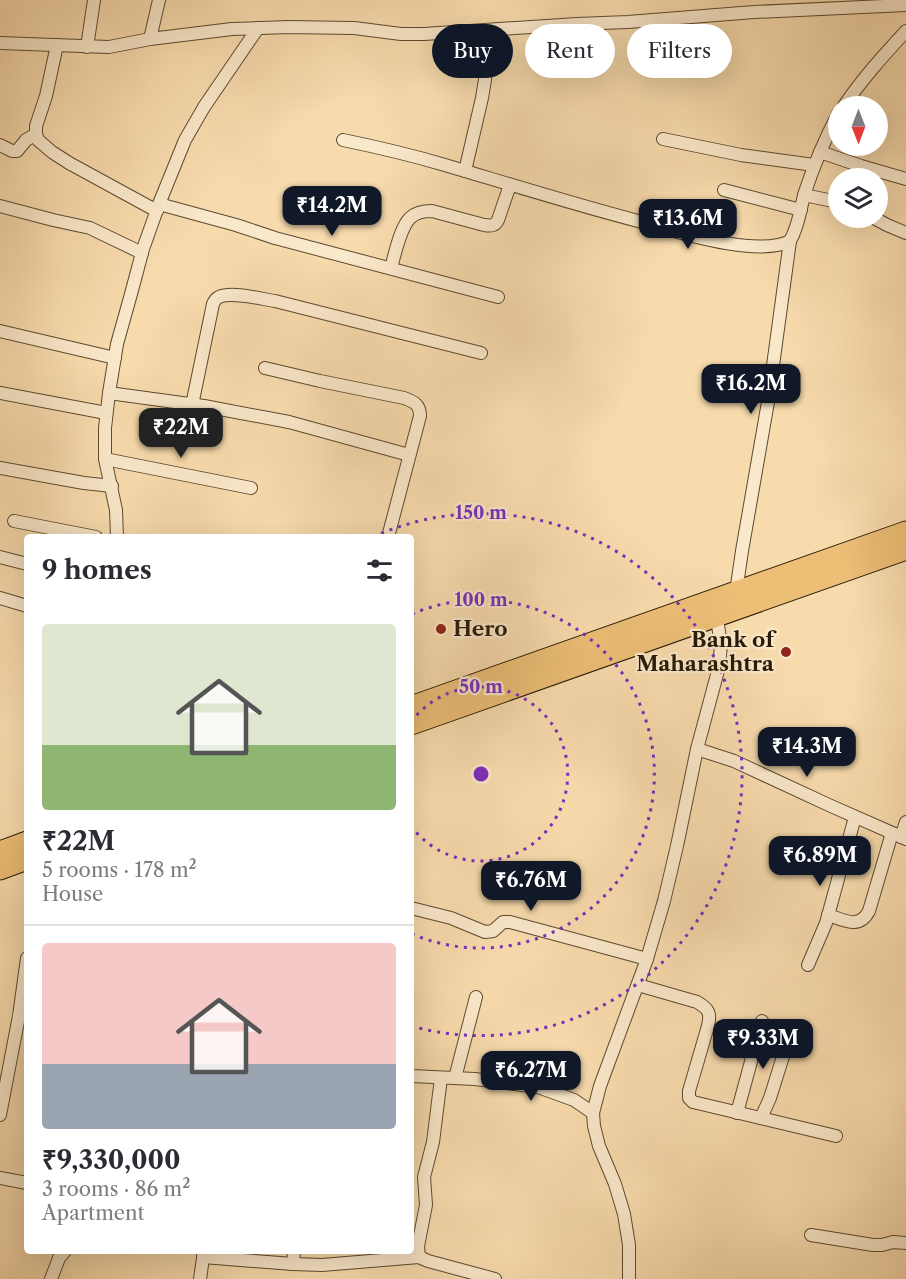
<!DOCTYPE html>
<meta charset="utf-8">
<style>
body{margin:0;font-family:"Libre Caslon Text",serif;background:#f7f7f7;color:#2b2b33;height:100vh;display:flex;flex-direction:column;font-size:22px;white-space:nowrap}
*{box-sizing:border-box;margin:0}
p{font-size:20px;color:#7c7c81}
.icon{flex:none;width:33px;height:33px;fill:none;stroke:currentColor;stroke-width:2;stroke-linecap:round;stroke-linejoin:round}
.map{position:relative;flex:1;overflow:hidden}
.sheet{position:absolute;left:24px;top:534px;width:390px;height:720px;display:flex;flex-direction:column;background:#fff;border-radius:6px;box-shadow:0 6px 24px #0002}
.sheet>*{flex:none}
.guide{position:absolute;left:432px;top:24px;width:384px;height:54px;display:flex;gap:12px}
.needle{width:39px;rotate:180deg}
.fabs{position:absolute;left:828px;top:96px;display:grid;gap:12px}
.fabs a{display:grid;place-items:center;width:60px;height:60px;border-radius:50%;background:#fff;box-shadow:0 6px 24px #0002;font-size:30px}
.price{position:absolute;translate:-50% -51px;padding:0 14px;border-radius:12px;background:#111827;color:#fff;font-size:20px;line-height:39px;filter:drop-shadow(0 2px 3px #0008)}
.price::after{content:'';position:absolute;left:50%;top:36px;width:18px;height:14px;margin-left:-9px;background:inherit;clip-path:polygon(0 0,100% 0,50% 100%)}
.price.selected{background:#222;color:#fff}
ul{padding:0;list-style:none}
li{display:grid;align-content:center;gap:12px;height:318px;padding:0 18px}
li+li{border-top:2px solid #e1e1e2}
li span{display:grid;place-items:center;height:186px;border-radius:6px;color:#555}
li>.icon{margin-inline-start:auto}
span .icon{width:108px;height:108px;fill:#fffc;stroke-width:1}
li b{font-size:26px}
h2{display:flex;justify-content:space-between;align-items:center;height:72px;padding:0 18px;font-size:26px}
.pill{padding:0 21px;border-radius:27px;background:#fff;box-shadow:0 6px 24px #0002;font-size:21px;line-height:54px}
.pill.selected{background:#111827;color:#fff}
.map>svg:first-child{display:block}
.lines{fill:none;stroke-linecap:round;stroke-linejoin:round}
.street-casing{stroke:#5c4a30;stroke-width:14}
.highway-casing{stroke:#281a07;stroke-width:23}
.street{stroke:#fae8ca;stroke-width:12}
.highway{stroke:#ecbe76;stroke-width:21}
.ring{fill:none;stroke:#7b2cbf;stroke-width:3;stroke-dasharray:3 6}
.poi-dot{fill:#8f2418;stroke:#fae8ca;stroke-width:2}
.labels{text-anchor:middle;stroke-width:4.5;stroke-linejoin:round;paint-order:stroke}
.poi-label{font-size:21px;font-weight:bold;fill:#281a07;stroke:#fae8ca;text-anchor:start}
.centre{fill:#7b2cbf;stroke:#fae8ca;stroke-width:3}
.ring-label{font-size:18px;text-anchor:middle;font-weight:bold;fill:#7b2cbf;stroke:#fae8ca;stroke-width:4.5;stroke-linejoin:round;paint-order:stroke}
</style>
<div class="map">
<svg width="906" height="1279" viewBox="0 0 906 1279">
<rect width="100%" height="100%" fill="#f8dbad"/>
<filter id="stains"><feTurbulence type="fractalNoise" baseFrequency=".00333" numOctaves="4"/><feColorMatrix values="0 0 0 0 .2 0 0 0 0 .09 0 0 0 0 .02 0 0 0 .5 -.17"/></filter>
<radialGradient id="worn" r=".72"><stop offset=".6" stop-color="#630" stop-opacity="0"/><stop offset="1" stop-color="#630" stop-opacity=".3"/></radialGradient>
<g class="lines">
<g class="street-casing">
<g id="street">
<polyline points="150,39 159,0"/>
<polyline points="0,43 109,47 150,39 232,29 288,27 354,28 401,34 424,34 577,24 628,22 754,12 906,5"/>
<polyline points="57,45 46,96 36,126 36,134 38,140 52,152 69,163 157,211"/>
<polyline points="87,47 94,0"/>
<path d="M844,106c18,-27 40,-51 62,-75"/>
<polyline points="663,139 741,155 814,165"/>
<path d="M343,140c34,7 68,15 102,25 64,19 128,39 193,56 37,10 118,37 152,20 9,-15 10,-32 15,-49 9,-27 20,-53 33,-78"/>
<polyline points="0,145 12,151 17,151 26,140 36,134"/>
<polyline points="820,152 861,166 906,179"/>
<polyline points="465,171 482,98 493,30"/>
<polyline points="724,190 801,210"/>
<polyline points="804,195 838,202"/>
<polyline points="159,204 236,225 275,238 498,297"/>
<polyline points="0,206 53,220 90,228 142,253"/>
<polyline points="874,218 887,225 906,233"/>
<path d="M391,268c4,-14 9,-40 19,-50 6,-6 14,-7 22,-7l52,14c7,1 11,1 14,-5l12,-35"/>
<polyline points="0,331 115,358"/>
<path d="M265,368l55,13 84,17c11,4 16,7 16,18l-32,121"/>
<polyline points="0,393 106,413"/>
<polyline points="109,393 204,406 289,422 409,455"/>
<path d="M192,405l21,-101c2,-4 2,-5 6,-7 13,-6 42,2 56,4l206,52"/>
<polyline points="105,459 251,488"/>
<polyline points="0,468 84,483 112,486"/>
<polyline points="14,521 96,537"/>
<polyline points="117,537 116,510 105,459 105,428 109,393 117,344 131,294 143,249 159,204 185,140 204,107 258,28"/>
<polyline points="0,557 27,564"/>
<polyline points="736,592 742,551 768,402 790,241"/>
<polyline points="0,598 27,606"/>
<polyline points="697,749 734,761 831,806 906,839"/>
<polyline points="901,837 906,822"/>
<polyline points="411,908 451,918 485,932 493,931 503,922 510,922 647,959"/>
<path d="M828,915c16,5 31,15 41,-4l23,-78"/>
<polyline points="808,965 826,923 855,817"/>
<path d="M638,985l59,17c12,7 14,11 11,24l-19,65v7l4,4 143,34"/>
<polyline points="411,1076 475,1079 538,1087 574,1100 593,1113"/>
<polyline points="441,1078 433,1142 424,1177 426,1205 418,1246 419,1257 428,1261 495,1279"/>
<polyline points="455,1078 476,997"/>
<polyline points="737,1113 762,1021"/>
<polyline points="0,1115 19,1016 27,958"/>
<polyline points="761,1118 770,1098 791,1031"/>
<polyline points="0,1178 27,1183"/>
<polyline points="811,1235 873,1245 882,1245 893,1242 906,1243"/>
<polyline points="203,1257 293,1264 322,1265 419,1257"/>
<polyline points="293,1264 294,1251"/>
<polyline points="51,1279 59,1258 65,1251"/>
<polyline points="200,1279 204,1251"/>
<polyline points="629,1279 629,1245 624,1214 615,1184 599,1146 594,1126 593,1113 600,1086 647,959 664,901 677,846 697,749 719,667 721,645 716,612"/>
</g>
</g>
<g class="highway-casing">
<g id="highway">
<polyline points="411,707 906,532"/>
<polyline points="411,724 906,549"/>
<polyline points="0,852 27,842"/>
<polyline points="0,869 27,859"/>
</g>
</g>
<use href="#street" class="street"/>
<use href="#highway" class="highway"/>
</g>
<g class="ring">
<path d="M411 722A87 87 0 1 1 411 826"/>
<path d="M412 614A174 174 0 1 1 412 934"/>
<path d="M373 537A261 261 0 1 1 411 1026"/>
</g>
<g class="poi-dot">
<circle cx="441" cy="629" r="6"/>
<circle cx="786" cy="652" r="6"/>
</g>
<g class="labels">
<g class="poi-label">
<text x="453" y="636">Hero</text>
<text x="774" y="647" text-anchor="end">Bank of<tspan x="774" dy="24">Maharashtra</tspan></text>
</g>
</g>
<circle cx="481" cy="774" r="9" class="centre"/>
<g class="ring-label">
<text x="481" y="519">150 m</text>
<text x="481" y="606">100 m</text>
<text x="481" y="693">50 m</text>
</g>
<rect width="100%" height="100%" filter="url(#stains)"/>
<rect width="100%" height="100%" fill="url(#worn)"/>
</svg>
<div class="fabs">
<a><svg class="needle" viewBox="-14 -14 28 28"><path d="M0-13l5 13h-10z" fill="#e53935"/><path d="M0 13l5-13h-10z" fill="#7c7c81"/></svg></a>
<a><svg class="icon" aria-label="layers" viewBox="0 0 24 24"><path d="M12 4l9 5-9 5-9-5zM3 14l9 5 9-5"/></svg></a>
</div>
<b class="price" style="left:332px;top:237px">₹14.2M</b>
<b class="price" style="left:688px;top:250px">₹13.6M</b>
<b class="price" style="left:751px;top:415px">₹16.2M</b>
<b class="price selected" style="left:181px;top:459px">₹22M</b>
<b class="price" style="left:807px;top:778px">₹14.3M</b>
<b class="price" style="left:820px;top:887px">₹6.89M</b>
<b class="price" style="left:531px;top:912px">₹6.76M</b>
<b class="price" style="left:763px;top:1070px">₹9.33M</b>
<b class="price" style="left:531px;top:1102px">₹6.27M</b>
<div class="guide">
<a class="pill selected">Buy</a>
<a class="pill">Rent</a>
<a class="pill">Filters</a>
</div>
<section class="sheet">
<h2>9 homes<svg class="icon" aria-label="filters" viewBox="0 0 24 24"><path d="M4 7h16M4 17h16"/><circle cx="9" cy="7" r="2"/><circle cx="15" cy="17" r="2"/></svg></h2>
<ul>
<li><span style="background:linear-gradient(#dfe7d0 65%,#8fb573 0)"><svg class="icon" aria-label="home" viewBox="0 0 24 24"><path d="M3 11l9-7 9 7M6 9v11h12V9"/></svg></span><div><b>₹22M</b><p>5 rooms · 178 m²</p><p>House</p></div></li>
<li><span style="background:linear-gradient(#f6c9c9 65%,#9aa5b1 0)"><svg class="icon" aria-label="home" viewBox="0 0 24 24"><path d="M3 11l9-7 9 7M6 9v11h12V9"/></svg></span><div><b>₹9,330,000</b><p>3 rooms · 86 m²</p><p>Apartment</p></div></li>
</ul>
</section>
</div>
